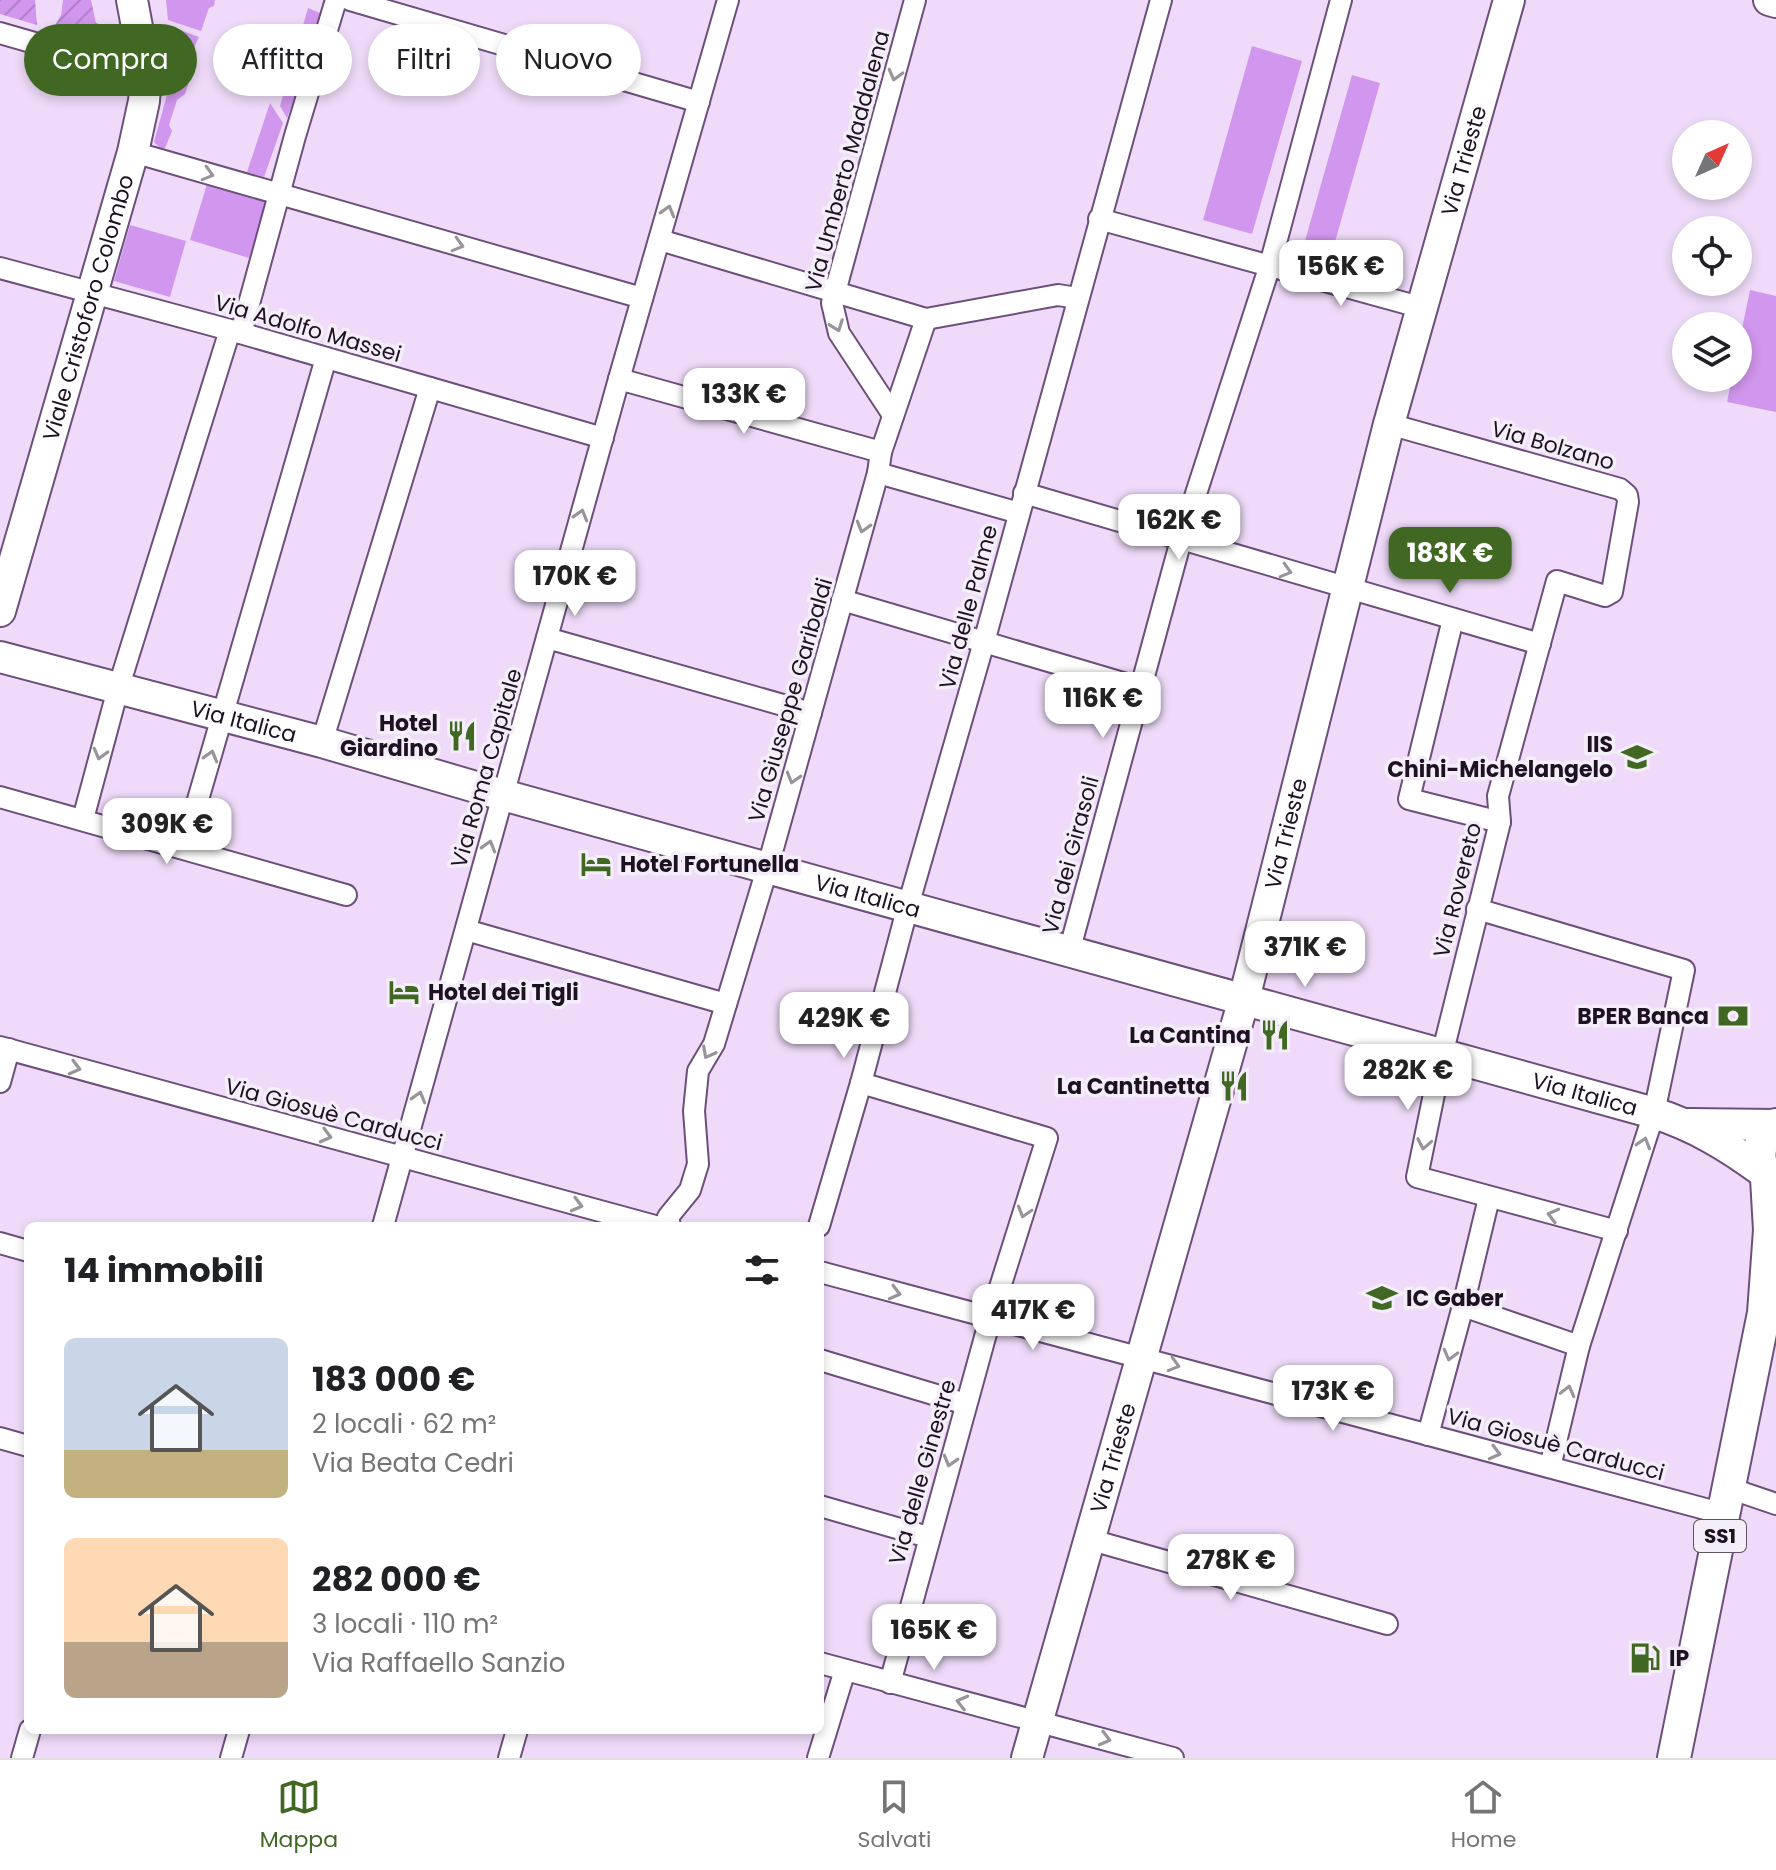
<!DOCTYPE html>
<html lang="it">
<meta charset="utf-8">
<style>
body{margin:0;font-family:Poppins,sans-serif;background:#f2f2f2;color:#202124;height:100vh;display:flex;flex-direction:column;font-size:30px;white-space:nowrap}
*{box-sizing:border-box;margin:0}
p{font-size:26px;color:#757577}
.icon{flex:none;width:44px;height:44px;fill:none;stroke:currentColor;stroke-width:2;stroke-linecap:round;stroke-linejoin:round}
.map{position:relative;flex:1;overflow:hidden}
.sheet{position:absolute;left:24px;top:1222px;width:800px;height:512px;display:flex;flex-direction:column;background:#fff;border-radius:12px;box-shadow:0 4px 12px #0003}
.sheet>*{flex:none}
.hud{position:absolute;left:24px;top:24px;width:800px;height:72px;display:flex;gap:16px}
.needle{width:52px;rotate:45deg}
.buttons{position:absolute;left:1672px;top:120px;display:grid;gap:16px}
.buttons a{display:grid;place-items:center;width:80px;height:80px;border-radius:50%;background:#fff;box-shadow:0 4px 12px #0003;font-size:40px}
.price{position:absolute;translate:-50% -68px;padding:0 18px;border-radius:16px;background:#fff;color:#222;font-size:26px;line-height:52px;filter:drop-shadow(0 2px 4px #0008)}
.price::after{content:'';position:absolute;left:50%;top:48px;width:24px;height:18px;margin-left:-12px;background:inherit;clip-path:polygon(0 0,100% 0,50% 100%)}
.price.on{background:#406823;color:#fff}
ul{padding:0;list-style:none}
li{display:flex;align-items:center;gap:24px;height:200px;padding:0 40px}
li span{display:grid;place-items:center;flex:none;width:224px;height:160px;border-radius:12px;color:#555}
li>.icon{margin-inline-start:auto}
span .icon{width:96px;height:96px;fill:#fffc;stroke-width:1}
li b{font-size:34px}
h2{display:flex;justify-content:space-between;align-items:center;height:96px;padding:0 40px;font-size:34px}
.tag{padding:0 28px;border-radius:36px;background:#fff;box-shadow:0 4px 12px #0003;font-size:28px;line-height:72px}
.tag.on{background:#406823;color:#fff}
.menu{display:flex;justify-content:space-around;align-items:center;height:112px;border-top:2px solid #e0e0e0;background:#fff;font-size:22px;color:#757577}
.menu a{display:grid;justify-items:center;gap:4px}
.menu .on{color:#406823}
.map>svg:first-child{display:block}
.green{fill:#d196ed}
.garden{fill:url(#garden-furrows)}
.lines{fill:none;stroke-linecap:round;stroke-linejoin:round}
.street-casing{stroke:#6d4f7b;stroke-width:24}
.secondary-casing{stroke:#6d4f7b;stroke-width:34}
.primary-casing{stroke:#6d4f7b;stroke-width:36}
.street{stroke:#fff;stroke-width:20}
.secondary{stroke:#fff;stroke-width:30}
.primary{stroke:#fff;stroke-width:32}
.oneway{stroke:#99949c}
.labels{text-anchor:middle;stroke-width:7;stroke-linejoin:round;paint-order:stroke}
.shield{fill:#f4eef8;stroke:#5e5363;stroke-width:2}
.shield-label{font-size:20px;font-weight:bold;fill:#1d1123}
.street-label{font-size:22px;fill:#1d1123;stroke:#f4eef8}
.poi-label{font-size:22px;font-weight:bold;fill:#1d1123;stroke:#f4eef8;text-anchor:end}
</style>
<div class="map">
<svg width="1776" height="1758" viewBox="0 0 1776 1758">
<defs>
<pattern id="garden-furrows" width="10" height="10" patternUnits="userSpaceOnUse" patternTransform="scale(2)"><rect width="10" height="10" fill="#d196ed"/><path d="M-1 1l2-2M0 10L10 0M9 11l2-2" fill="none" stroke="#b380cb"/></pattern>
</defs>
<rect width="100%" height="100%" fill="#efdbf9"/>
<g class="green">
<polygon points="166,0 215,0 214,6 209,8 201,31 168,20"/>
<polygon points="308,8 325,15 287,118 280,106"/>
<polygon points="164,24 199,37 193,50 197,63 167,84 166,68 171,63 170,51 166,47"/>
<polygon points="1252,46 1302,61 1252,234 1203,220"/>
<polygon points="1352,75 1380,83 1331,256 1303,248"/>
<polygon points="191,76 185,94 177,100 169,125 172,131 165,148 160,148 154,142 168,91"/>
<polygon points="270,103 283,123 264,177 247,172"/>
<polygon points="207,184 266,202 249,258 190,240"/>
<polygon points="130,225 186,241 170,297 114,281"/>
<polygon points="1750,290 1776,296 1776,412 1727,402 1732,378 1738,378 1738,348"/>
</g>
<g class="garden">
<polygon points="0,0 35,0 37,25 0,14"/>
<polygon points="63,0 91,0 96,23 108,27 112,47 53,29 61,15"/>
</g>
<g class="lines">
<g class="street-casing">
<g id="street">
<polyline points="350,0 699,102"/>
<polyline points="0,33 146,75"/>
<polyline points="133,152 642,298"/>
<polyline points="1099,219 1423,308"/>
<polyline points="660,240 926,319 1058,295 1077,298"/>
<polyline points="0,268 230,330 603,438"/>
<polyline points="241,333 295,136 336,0"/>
<polyline points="619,379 881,452"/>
<polyline points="893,415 839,333 832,303 915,0"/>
<polyline points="1389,424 1620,489 1627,495 1628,502 1612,592 1605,596 1557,581 1498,796 1500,822 1442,1055 1417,1177 1617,1231"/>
<polyline points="878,473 1019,513"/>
<polyline points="1024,493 1540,644"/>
<polyline points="842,600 1140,688"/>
<polyline points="1453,619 1409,799 1500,822"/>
<polyline points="547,638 811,713"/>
<polyline points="322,742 430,388"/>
<polyline points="0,797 346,895"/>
<polyline points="83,819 118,689 230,330"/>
<polyline points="184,848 326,358"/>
<polyline points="1477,909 1684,970 1654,1113 1579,1346 1550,1467"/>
<polyline points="466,930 726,1004"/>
<polyline points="1069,952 1181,540 1270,265 1341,0"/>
<polyline points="0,1047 655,1226"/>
<polyline points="0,1082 9,1049"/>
<polyline points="861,1083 1047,1138 990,1319 890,1683"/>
<polyline points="383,1226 619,379 728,0"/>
<polyline points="670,1226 668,1217 690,1190 698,1164 694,1111 698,1071 714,1044 768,866 878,473 881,452 926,319"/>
<polyline points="819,1226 861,1083 908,906 984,642 1161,0"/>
<polyline points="0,1243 28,1251"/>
<polyline points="820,1272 1724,1514"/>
<polyline points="1463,1306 1579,1346"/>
<polyline points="820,1360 966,1404"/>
<polyline points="1428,1435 1463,1306 1489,1198"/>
<polyline points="0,1438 28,1446"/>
<polyline points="1729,1488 1776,1504"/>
<polyline points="820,1506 928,1537"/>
<polyline points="1088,1539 1387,1624"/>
<polyline points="820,1663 1173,1758"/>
<polyline points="22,1758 30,1730"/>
<polyline points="231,1758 239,1730"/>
<polyline points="509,1758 517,1730"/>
<polyline points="818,1758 845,1670"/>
</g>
</g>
<g class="secondary-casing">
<g id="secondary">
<polyline points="1769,0 1776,2"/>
<path id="s1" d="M0,611l133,-459 11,-51 2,-26 -14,-75"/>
<path id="s2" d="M0,657l322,85 181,53 1151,318c41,13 74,33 108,58"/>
<polyline points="1689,1124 1776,1125"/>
<path id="s3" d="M1027,1758l217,-759 145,-575 120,-424"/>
</g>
</g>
<g class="primary-casing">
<g id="primary">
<path d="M1776,1125c-22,17 -22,43 0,60"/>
<polyline points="1674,1758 1764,1313 1770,1230 1767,1178"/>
</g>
</g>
<use href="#street" class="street"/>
<use href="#secondary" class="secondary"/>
<use href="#primary" class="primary"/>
</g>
<defs><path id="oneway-chevron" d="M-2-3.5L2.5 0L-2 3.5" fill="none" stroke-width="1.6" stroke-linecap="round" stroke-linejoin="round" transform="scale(2)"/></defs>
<g class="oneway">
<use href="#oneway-chevron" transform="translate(895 75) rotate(105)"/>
<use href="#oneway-chevron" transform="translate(208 174) rotate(16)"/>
<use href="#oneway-chevron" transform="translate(668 211) rotate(-74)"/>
<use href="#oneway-chevron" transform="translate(458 245) rotate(16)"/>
<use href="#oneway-chevron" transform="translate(837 326) rotate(70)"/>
<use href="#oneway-chevron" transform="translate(581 515) rotate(-74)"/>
<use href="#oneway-chevron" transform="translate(863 527) rotate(106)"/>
<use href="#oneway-chevron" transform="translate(1286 571) rotate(16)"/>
<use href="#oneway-chevron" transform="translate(100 754) rotate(105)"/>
<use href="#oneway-chevron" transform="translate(211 756) rotate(-74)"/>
<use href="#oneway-chevron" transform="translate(793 778) rotate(106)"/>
<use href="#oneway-chevron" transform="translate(489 846) rotate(-74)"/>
<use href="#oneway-chevron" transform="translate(708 1053) rotate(118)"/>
<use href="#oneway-chevron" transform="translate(75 1068) rotate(15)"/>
<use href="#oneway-chevron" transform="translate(419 1097) rotate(-74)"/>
<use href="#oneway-chevron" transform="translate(326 1136) rotate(15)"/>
<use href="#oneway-chevron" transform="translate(1644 1143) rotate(-73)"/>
<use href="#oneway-chevron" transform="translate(1424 1144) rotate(101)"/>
<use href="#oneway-chevron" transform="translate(577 1205) rotate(15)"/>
<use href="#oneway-chevron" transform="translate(1024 1212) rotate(107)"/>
<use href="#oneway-chevron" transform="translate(1553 1215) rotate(-165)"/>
<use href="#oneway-chevron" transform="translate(895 1293) rotate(15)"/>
<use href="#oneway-chevron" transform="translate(1450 1355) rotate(105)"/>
<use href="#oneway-chevron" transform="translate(1174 1365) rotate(16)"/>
<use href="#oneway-chevron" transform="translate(1568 1391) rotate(-76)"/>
<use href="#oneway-chevron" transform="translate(1495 1453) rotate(15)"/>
<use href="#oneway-chevron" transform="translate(950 1461) rotate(106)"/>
<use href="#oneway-chevron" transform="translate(962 1702) rotate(-166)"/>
<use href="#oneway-chevron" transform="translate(1105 1739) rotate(15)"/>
</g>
<defs>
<g id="restaurant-bare" transform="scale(2.4)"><path d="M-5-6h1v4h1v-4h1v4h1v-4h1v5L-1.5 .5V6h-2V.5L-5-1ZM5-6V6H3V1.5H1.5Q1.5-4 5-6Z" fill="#406823" stroke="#f4eef8" stroke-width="2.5" paint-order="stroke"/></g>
<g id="school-bare" transform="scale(2.4)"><path d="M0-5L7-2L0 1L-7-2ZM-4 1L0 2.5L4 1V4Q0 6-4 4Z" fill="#406823" stroke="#f4eef8" stroke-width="2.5" paint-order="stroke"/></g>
<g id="hotel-bare" transform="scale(2.4)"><path d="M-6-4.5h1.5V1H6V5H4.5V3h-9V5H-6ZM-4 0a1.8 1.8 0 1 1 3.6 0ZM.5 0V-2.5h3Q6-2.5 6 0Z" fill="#406823" stroke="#f4eef8" stroke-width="2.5" paint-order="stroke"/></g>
<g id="bank-bare" transform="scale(2.4)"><path d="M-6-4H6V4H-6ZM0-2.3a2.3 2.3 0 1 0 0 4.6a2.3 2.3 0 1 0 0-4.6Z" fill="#406823" stroke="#f4eef8" stroke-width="2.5" paint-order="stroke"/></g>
<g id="fuel-bare" transform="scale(2.4)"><path d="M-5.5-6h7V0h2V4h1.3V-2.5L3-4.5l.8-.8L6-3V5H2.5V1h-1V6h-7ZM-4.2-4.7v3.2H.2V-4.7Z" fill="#406823" stroke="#f4eef8" stroke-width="2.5" paint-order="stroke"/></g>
</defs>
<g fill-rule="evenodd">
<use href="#restaurant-bare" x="462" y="736"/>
<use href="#school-bare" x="1637" y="757"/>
<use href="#hotel-bare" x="596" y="864"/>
<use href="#hotel-bare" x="404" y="992"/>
<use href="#bank-bare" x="1733" y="1016"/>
<use href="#restaurant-bare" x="1275" y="1035"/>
<use href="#restaurant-bare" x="1234" y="1086"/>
<use href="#school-bare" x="1382" y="1298"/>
<use href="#fuel-bare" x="1645" y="1658"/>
</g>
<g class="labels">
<rect class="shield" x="1694" y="1520" width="52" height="32" rx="6"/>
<g class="shield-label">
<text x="1720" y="1543">SS1</text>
</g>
<g class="street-label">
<text transform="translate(847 161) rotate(-75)" y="8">Via Umberto Maddalena</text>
<text dy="8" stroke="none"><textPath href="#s3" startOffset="1656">Via Trieste</textPath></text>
<text dy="8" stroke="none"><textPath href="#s1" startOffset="316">Viale Cristoforo Colombo</textPath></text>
<text transform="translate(308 328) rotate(16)" y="8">Via Adolfo Massei</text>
<text transform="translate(1553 445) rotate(16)" y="8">Via Bolzano</text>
<text transform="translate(968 607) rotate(-75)" y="8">Via delle Palme</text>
<text transform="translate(790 700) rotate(-74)" y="8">Via Giuseppe Garibaldi</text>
<text dy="8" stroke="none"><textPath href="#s2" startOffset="252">Via Italica</textPath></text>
<text transform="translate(486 768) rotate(-74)" y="8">Via Roma Capitale</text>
<text dy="8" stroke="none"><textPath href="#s3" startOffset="960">Via Trieste</textPath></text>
<text transform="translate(1070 855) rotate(-75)" y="8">Via dei Girasoli</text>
<text transform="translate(1457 890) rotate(-76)" y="8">Via Rovereto</text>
<text dy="8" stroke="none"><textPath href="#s2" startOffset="900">Via Italica</textPath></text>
<text dy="8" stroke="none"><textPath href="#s2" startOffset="1644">Via Italica</textPath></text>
<text transform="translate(334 1114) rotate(15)" y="8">Via Giosuè Carducci</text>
<text transform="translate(1556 1444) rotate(15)" y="8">Via Giosuè Carducci</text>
<text dy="8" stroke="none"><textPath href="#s3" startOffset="312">Via Trieste</textPath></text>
<text transform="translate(922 1472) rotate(-74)" y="8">Via delle Ginestre</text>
</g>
<g class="poi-label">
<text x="438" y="731">Hotel<tspan x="438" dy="25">Giardino</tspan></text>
<text x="1613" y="752">IIS<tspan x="1613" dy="25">Chini-Michelangelo</tspan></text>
<text x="620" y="872" text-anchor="start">Hotel Fortunella</text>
<text x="428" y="1000" text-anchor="start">Hotel dei Tigli</text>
<text x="1709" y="1024">BPER Banca</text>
<text x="1251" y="1043">La Cantina</text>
<text x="1210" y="1094">La Cantinetta</text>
<text x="1406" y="1306" text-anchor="start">IC Gaber</text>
<text x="1669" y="1666" text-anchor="start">IP</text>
</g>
</g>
</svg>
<div class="buttons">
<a><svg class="needle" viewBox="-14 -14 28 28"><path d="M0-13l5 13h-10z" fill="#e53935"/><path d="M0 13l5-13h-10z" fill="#757577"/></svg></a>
<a><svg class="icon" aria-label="locate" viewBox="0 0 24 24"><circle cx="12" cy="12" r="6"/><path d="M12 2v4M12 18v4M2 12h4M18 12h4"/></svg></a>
<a><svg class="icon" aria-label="layers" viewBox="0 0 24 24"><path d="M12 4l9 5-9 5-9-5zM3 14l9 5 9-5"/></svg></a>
</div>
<b class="price" style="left:1341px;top:308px">156K €</b>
<b class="price" style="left:744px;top:436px">133K €</b>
<b class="price" style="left:1179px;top:562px">162K €</b>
<b class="price on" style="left:1450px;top:595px">183K €</b>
<b class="price" style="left:575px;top:618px">170K €</b>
<b class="price" style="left:1103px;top:740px">116K €</b>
<b class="price" style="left:167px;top:866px">309K €</b>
<b class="price" style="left:1305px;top:989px">371K €</b>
<b class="price" style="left:844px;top:1060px">429K €</b>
<b class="price" style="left:1408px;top:1112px">282K €</b>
<b class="price" style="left:1033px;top:1352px">417K €</b>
<b class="price" style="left:1333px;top:1433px">173K €</b>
<b class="price" style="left:1231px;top:1602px">278K €</b>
<b class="price" style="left:934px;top:1672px">165K €</b>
<div class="hud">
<a class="tag on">Compra</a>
<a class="tag">Affitta</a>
<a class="tag">Filtri</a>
<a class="tag">Nuovo</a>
</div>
<section class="sheet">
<h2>14 immobili<svg class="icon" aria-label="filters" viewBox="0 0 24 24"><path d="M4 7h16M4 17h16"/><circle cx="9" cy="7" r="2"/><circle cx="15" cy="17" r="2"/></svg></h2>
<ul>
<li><span style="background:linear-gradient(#c9d6e8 70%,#c2b280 0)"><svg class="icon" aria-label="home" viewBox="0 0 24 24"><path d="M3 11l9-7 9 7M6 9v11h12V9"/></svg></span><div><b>183 000 €</b><p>2 locali · 62 m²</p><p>Via Beata Cedri</p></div></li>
<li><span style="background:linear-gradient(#ffd9b3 65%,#b9a48a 0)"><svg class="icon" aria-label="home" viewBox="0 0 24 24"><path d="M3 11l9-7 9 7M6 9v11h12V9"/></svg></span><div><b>282 000 €</b><p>3 locali · 110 m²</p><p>Via Raffaello Sanzio</p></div></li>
</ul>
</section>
</div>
<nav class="menu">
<a class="on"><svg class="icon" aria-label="map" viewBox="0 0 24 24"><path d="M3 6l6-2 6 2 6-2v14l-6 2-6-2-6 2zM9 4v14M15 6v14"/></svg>Mappa</a>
<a><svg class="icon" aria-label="saved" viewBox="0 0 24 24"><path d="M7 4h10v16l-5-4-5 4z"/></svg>Salvati</a>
<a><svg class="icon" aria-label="home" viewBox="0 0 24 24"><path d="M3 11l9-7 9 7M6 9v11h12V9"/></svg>Home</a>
</nav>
